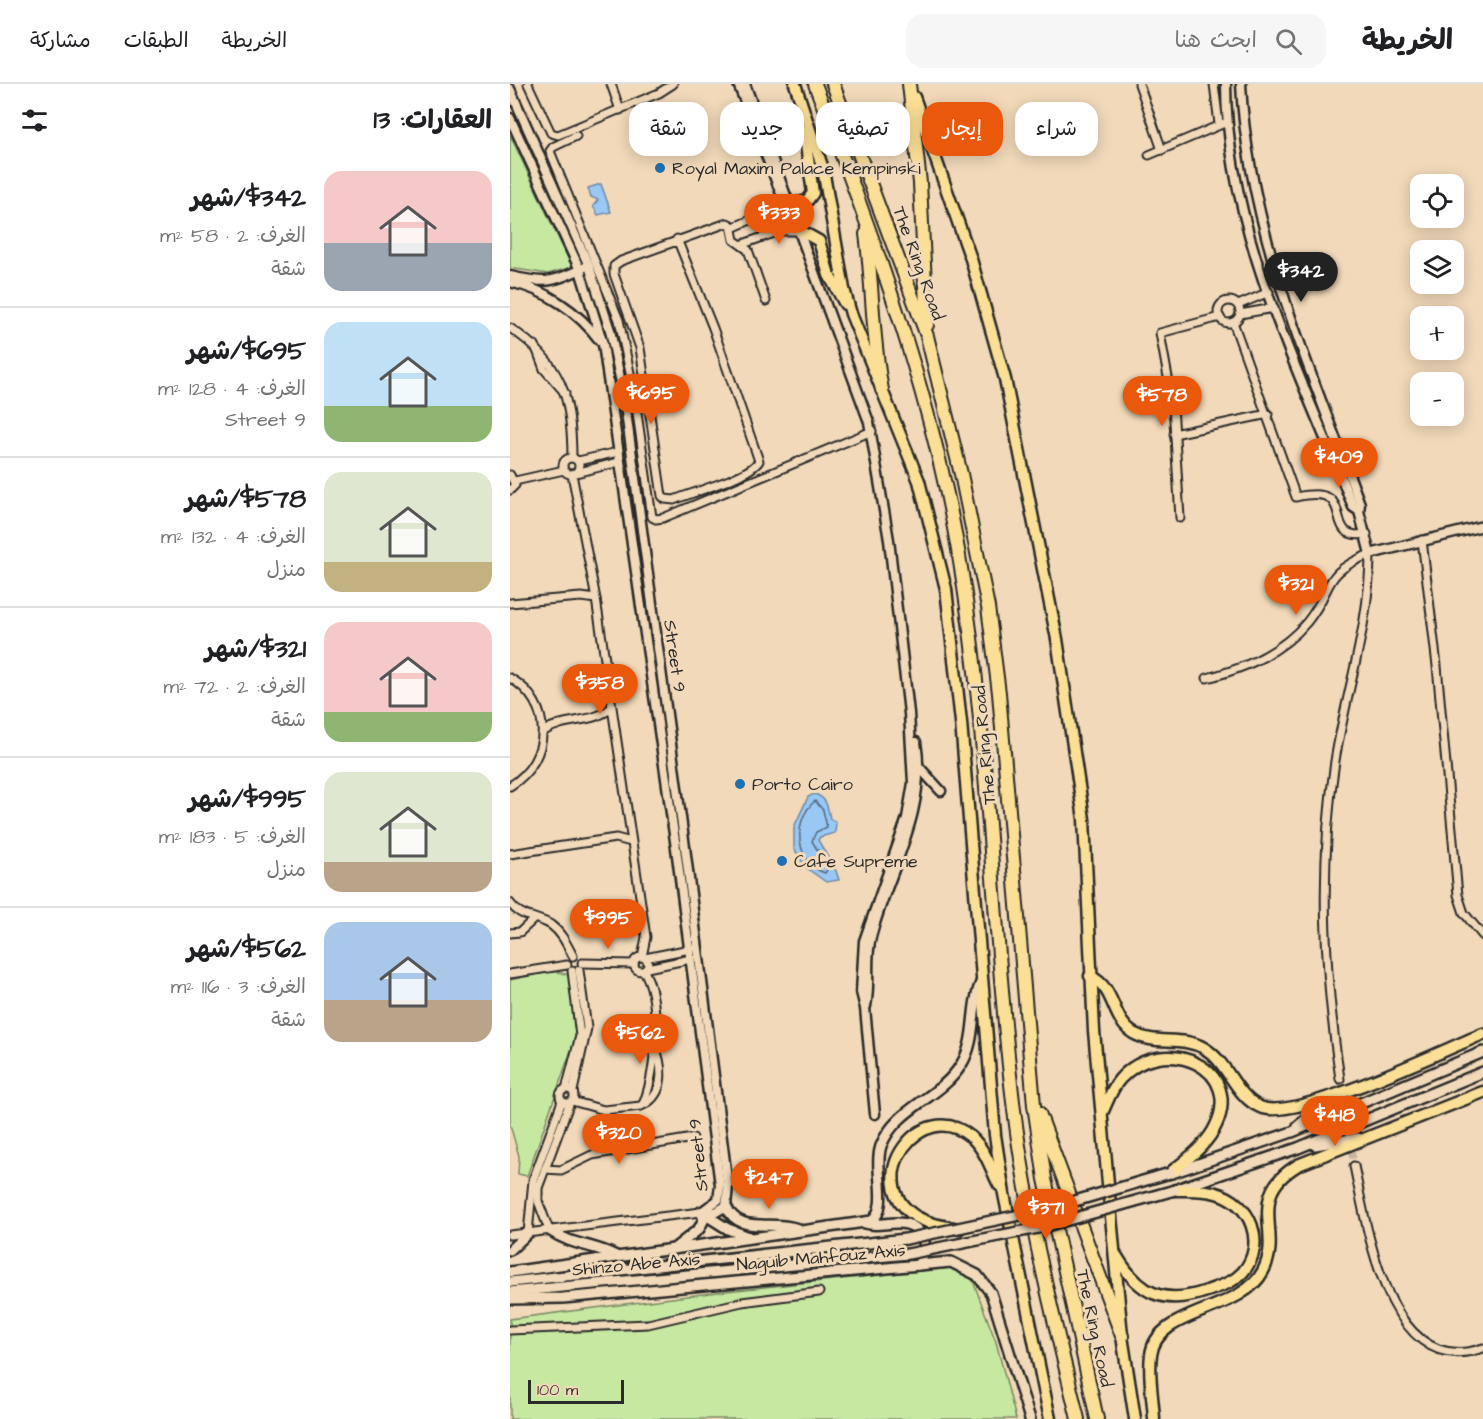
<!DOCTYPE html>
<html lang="ar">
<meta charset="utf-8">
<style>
body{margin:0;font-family:"Architects Daughter","Playpen Sans Arabic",sans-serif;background:#f6f6f6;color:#202124;direction:rtl;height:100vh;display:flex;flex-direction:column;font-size:22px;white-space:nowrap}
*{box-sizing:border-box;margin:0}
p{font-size:20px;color:#757577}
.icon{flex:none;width:33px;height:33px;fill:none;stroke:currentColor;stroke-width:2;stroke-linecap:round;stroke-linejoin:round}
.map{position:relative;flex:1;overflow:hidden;direction:ltr}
.side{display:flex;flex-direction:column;background:#fff;width:510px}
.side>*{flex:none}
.guide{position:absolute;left:18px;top:18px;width:570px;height:54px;direction:rtl;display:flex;gap:12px}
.fabs{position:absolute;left:900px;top:90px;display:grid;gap:12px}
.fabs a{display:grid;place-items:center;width:54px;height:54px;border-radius:12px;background:#fff;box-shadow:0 3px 15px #0003;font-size:30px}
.scale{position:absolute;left:18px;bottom:15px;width:96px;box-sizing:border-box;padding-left:6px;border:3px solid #2b2b2b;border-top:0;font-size:16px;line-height:21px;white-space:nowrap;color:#2b2b2b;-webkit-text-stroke:4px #f1d9b9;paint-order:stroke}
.price{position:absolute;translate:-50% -51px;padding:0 14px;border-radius:21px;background:#ea580c;color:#fff;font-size:20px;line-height:39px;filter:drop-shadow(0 2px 3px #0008)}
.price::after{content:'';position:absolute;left:50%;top:36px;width:18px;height:14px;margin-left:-9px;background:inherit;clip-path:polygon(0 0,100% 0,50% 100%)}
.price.current{background:#222;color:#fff}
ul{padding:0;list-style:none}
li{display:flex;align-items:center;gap:18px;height:150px;padding:0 18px}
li+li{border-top:2px solid #e0e0e0}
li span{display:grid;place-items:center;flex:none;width:168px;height:120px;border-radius:18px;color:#555}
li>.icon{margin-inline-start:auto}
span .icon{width:72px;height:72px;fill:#fffc;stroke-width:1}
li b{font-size:26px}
h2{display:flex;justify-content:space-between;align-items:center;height:72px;padding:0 18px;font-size:26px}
.tag{padding:0 21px;border-radius:18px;background:#fff;box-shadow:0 3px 15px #0003;font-size:21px;line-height:54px}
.tag.current{background:#ea580c;color:#fff}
header{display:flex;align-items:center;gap:36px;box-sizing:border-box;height:84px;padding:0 30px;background:#fff;border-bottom:2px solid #e0e0e0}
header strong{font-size:28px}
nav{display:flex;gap:33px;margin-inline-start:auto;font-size:21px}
.search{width:420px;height:54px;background:#f6f6f6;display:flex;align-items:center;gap:15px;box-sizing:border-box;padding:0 21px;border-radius:18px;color:#757577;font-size:22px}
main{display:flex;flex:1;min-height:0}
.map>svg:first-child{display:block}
.green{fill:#c7e8a1;stroke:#798a66;stroke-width:1.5}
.water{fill:#99c8f5;stroke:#6d89a4;stroke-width:1.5}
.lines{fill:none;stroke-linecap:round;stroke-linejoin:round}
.shore{stroke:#576a7c;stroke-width:1.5}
.minor-tunnel{stroke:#c9b69d;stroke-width:7;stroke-dasharray:7 3.5;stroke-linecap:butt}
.minor-casing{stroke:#2b2b2b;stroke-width:11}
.tertiary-casing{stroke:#2b2b2b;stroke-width:13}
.secondary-casing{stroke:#2b2b2b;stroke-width:14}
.trunk-casing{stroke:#2b2b2b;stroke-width:15}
.motorway-casing{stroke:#2b2b2b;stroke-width:16}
.minor{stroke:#f1d9b9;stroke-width:7}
.tertiary{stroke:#f1d9b9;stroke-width:8}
.secondary{stroke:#f1d9b9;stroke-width:9}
.trunk{stroke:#fbdf96;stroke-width:10}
.motorway{stroke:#fbdf96;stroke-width:12}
.secondary-bridge-casing{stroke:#2b2b2b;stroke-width:14;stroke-linecap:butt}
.secondary-bridge{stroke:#f1d9b9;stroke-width:9}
.poi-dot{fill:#1f6fb2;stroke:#f1d9b9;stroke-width:2}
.labels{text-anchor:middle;stroke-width:6;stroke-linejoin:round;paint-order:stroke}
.poi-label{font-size:18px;fill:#2b2b2b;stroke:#f1d9b9;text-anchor:start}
.street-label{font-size:18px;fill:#2b2b2b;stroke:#f1d9b9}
</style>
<header>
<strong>الخريطة</strong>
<div class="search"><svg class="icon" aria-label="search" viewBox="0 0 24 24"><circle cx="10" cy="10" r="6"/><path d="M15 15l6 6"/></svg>ابحث هنا</div>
<nav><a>الخريطة</a><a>الطبقات</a><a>مشاركة</a></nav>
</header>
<main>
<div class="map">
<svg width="973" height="1335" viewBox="0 0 973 1335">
<rect width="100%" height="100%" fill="#f1d9b9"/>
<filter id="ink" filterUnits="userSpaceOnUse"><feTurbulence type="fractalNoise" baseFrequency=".0167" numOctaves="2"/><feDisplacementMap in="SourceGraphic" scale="12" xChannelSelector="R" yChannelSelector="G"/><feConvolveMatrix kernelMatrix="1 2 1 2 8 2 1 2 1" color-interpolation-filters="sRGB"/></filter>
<g filter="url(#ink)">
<g class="green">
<polygon points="0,51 62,183 38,190 0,184"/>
<polygon points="43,887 59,891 67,949 17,1092 8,1090 9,1072 0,1041 0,896"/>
<polygon points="440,1184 457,1189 463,1197 486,1258 506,1335 0,1335 0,1235 216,1207"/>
</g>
<g class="water">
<polygon points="91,100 101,128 88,131 83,122 88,116 81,113 78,104"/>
<path d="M304,710c13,3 14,14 16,25l6,3 -1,11 -15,4 -2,3 18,31 3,9 -13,2 -21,-15 -11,-19v-21l14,-30z"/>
</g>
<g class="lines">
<path class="shore" d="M305,717l8,9 4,17 -11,5 -4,9 16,27 -3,5c-30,-10 -33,-53 -10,-72z"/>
<polyline class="minor-tunnel" points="830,995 844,1082"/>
<g class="minor-casing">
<g id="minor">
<polyline points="18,0 41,49 48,51 149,9 163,0"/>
<polyline points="101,0 110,26"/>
<polyline points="629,0 652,66"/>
<polyline points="704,0 709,40"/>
<polyline points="66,52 43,63 40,67 109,236 124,308 142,433 146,435 153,434 362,347"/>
<polyline points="639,71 717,38"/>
<polyline points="222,144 279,119"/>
<path d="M167,155l36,89 46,133c-10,16 -66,31 -85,39l-9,-1 -3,-3 -22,-148 -26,-74v-8l7,-5 106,-38 4,2 3,15 14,10 18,51"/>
<polyline points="233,160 270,147 291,147"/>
<circle cx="719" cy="228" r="11"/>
<polyline points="728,221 759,208"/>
<polyline points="730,230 764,224"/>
<path d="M723,238l63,175c67,-15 21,45 71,37"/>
<path d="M0,244c52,34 62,70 62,130"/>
<polyline points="25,261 34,285 55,309"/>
<polyline points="664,350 758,330"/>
<circle cx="61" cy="382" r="8"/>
<polyline points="68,377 108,368"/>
<polyline points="66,389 109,378"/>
<polyline points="62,390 86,515 136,853 132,873"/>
<polyline points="0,391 5,401 0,406"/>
<polyline points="5,397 54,386"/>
<polyline points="670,434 663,321 650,249 710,233"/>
<polyline points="912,456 927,582 948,811 954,829 973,852"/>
<polyline points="0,519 71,513 86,515"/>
<path d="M0,594c44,25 42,82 0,108"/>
<path d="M697,594c36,-9 75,-26 100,-56 29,-36 12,-47 63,-68 0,70 -24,138 -35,207 -16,108 -11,211 5,318"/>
<path d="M34,647c22,-14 48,-7 67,-23"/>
<polyline points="0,770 106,754 121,758"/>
<path d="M0,819c10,15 27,13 41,22 11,8 16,20 22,31"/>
<polyline points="0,849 10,848 24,835"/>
<circle cx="131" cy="880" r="7"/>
<polyline points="135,874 180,865"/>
<polyline points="72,879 124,880"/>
<polyline points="137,884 181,875"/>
<polyline points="0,890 57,881"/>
<polyline points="56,1005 70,952 62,887"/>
<circle cx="57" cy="1012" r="7"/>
<polyline points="63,1007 77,944 69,886"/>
<path d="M62,1017l32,9 37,-4 3,-4c12,-32 18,-101 0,-131"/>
<path d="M131,1022c22,-9 23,-33 16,-54"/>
<path d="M844,1082c13,62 35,215 129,182"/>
<polyline points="35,1085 51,1086 82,1071 183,1054"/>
<polyline points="39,1146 28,1117 28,1104 60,1018"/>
<polyline points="18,1149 23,1096 52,1017"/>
<polyline points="0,1151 191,1128"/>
<polyline points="0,1246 138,1240 232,1218 309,1208"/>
</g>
</g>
<g class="tertiary-casing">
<g id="tertiary">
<polyline points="228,0 283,140"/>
<polyline points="235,0 359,338 379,456 399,629 403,699 397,734 354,857 351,908 355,924 365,1030"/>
<path d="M716,0c0,144 75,291 127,423l6,4"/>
<path d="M731,0c7,147 69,283 119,420l-1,7 11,43 113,-28"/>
<polyline points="0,5 79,182 100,246 114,313 175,763 218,1102 216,1122 206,1128 191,1128"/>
<polyline points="0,34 70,186 93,260 166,764 210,1101 208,1116 191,1128"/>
<path d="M0,192c34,8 42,7 73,-8"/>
<path d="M0,198c36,8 68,29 90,59"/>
<polyline points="409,683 431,707"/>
<path d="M356,922c5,-23 -1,-46 5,-69 17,-66 57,-124 45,-195"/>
</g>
</g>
<g class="secondary-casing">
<g id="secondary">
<polyline points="788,1042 824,1012"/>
<polyline points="805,1061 848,1054"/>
<polyline points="662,1089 782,1048 973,968"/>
<polyline points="670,1104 788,1064 973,988"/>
<path d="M216,1122c13,30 46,13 72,23"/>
<polyline points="191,1128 218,1145 239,1153"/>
<path d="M355,1139c12,4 23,-1 34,0 25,1 32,24 19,42"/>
<path d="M39,1146c24,16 44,14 67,26"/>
<polyline points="165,1164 189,1145 194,1135 191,1128"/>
<polyline points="0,1166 18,1149"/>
<path d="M0,1188l362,-51c18,-16 1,-52 9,-75 14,-38 60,-48 80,-81 17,-27 8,-57 21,-85"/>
<polyline points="0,1198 396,1155"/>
<polyline points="0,1208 398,1170"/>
<polyline points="0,1215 53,1214 441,1178 467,1191 481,1209 520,1335"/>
</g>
</g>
<g class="trunk-casing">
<g id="trunk">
<polyline points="285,0 313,85 334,205 341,230 409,397 436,505 451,638 485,1051 494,1110 540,1335"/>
<polyline points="404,13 461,175 495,295 547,555 574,735 584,947 612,1252 625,1335"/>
<polyline points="281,120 297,117 303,109 295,54 298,39"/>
<polyline points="291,147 309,157 319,191 335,220"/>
<path d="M580,892c26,12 21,43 43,57 22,13 48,2 71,15 24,14 31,48 56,59 34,16 183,-57 223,-73"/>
<path d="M593,1027c5,-11 9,-23 17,-32 43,-48 129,-11 93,52 -10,17 -28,30 -43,42"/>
<path d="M449,1145c-15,-3 -31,-5 -44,-13 -55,-36 6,-121 56,-79 14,12 20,32 28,48"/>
<path d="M606,1171c23,39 47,51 91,36 13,-5 26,-8 36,-19 24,-28 8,-70 -27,-79 -13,-4 -27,-3 -41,-3"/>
<path d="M644,1335c-1,-20 -6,-44 -3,-64 5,-47 90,-41 112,-84 21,-39 -19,-74 35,-106l185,-73"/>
</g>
</g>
<g class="motorway-casing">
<g id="motorway">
<path d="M305,0c58,152 115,305 143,466 32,186 33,373 56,560 13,105 39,206 64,309"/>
<polyline points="323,0 417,252 451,390 478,523 489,609 524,1021 535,1095 587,1335"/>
<polyline points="399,0 410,99 417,241"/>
<path d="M356,150c7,52 6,104 16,156"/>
<polyline points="529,1029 612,1252"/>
</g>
</g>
<use href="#minor" class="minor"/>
<use href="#tertiary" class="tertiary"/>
<use href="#secondary" class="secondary"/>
<use href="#trunk" class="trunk"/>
<use href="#motorway" class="motorway"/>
<g class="secondary-bridge-casing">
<g id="secondary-bridge">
<polyline points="396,1155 538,1125 660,1089"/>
<polyline points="398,1170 533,1143 665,1106"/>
</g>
</g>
<use href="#secondary-bridge" class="secondary-bridge"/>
</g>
</g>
<g class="poi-dot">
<circle cx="150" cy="84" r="6"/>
<circle cx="230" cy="700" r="6"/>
<circle cx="272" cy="777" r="6"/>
</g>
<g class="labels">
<g class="poi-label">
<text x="162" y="90">Royal Maxim Palace Kempinski</text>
<text x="242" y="706">Porto Cairo</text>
<text x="284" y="783">Cafe Supreme</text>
</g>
<g class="street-label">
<text transform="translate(409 179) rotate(70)" y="6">The Ring Road</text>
<text transform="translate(165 572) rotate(82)" y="6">Street 9</text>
<text transform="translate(474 661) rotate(-95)" y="6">The Ring Road</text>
<text transform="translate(188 1071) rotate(-96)" y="6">Street 9</text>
<text transform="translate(311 1173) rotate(-5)" y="6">Naguib Mahfouz Axis</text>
<text transform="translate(126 1180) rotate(-5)" y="6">Shinzo Abe Axis</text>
<text transform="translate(585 1244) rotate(78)" y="6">The Ring Road</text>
</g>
</g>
</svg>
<div class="fabs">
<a><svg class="icon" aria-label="locate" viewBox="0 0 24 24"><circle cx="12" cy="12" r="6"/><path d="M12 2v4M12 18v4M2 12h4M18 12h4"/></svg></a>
<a><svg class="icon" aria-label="layers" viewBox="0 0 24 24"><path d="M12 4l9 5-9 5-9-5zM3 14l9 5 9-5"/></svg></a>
<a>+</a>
<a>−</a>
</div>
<div class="scale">100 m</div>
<b class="price" style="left:269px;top:161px">$333</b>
<b class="price current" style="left:791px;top:219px">$342</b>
<b class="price" style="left:141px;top:341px">$695</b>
<b class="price" style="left:652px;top:343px">$578</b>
<b class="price" style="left:829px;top:405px">$409</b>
<b class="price" style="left:786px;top:532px">$321</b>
<b class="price" style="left:90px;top:631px">$358</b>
<b class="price" style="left:98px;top:866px">$995</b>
<b class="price" style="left:130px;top:981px">$562</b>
<b class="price" style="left:825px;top:1063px">$418</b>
<b class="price" style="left:109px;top:1081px">$320</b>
<b class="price" style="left:259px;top:1126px">$247</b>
<b class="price" style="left:536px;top:1156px">$371</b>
<div class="guide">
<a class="tag">شراء</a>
<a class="tag current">إيجار</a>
<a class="tag">تصفية</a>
<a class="tag">جديد</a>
<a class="tag">شقة</a>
</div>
</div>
<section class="side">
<h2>العقارات: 13<svg class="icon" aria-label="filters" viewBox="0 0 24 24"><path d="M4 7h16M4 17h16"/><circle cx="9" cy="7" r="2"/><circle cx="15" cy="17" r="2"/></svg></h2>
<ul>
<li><span style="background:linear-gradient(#f6c9c9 60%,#9aa5b1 0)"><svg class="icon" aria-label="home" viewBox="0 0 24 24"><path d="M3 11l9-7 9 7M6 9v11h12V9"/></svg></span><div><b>$342/شهر</b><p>الغرف: 2 · 58 m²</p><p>شقة</p></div></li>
<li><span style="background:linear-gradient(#bfe0f5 70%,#8fb573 0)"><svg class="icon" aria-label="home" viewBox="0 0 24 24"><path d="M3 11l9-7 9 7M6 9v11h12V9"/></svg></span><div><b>$695/شهر</b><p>الغرف: 4 · 128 m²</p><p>Street 9</p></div></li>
<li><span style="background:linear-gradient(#dfe7d0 75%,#c2b280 0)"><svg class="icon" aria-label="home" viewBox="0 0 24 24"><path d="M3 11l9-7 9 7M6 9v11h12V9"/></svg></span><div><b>$578/شهر</b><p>الغرف: 4 · 132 m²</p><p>منزل</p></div></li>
<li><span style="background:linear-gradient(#f6c9c9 75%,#8fb573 0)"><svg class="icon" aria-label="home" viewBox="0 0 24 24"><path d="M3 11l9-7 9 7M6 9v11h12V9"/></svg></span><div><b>$321/شهر</b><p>الغرف: 2 · 72 m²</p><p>شقة</p></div></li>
<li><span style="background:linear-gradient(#dfe7d0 75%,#b9a48a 0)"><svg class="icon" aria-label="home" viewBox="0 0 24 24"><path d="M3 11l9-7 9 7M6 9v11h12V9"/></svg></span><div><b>$995/شهر</b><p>الغرف: 5 · 183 m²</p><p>منزل</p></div></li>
<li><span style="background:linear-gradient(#a9c7e8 65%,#b9a48a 0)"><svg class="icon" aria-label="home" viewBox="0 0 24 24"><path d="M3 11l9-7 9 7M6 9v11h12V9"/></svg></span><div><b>$562/شهر</b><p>الغرف: 3 · 116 m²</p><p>شقة</p></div></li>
</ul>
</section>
</main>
